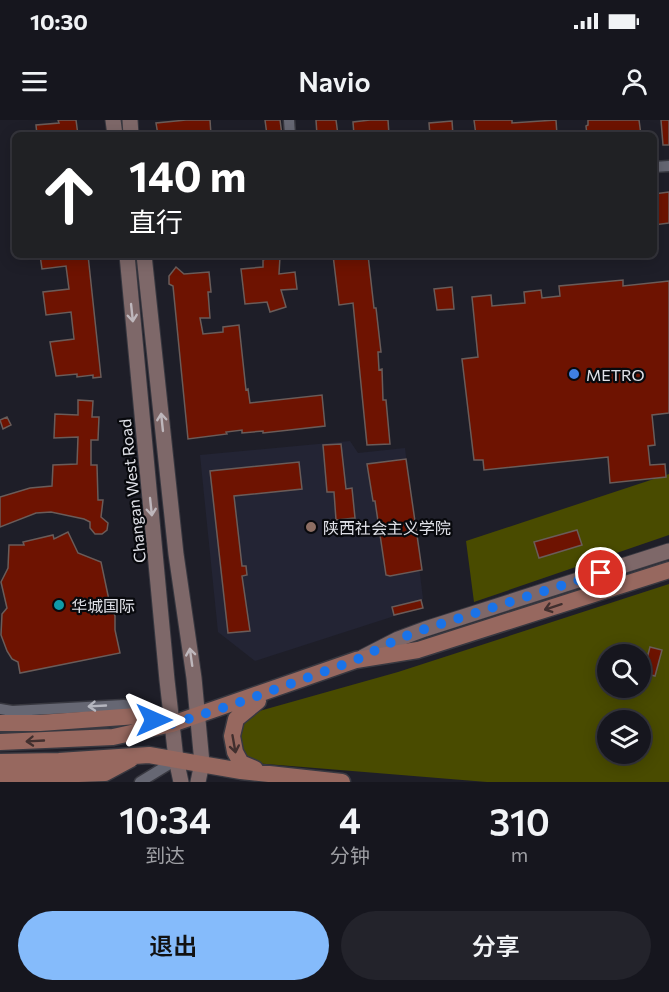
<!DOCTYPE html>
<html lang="zh">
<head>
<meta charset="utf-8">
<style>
	:root { --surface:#16161e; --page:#23232b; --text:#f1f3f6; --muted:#9e9fa4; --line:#35353c; --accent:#85bbfb }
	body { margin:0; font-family:Commissioner,"Noto Sans SC",sans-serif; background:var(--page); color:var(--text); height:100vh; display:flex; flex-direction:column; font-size:22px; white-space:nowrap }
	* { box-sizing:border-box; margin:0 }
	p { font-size:20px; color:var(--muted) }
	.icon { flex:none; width:33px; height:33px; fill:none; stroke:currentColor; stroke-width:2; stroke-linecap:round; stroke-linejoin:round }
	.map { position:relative; height:662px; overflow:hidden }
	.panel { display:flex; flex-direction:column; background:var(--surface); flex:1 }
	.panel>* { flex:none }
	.top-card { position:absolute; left:12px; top:12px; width:645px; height:126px; border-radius:9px; box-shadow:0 3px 15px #0003,0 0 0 2px var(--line); background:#202124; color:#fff; overflow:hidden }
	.tools { position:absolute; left:597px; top:524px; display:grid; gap:12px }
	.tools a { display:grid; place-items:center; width:54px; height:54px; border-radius:50%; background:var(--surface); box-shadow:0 3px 15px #0003,0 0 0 2px var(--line); font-size:30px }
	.pin { position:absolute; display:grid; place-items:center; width:51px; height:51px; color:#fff; margin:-26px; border:3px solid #fff; border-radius:50%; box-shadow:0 2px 6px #0007 }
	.me { position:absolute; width:66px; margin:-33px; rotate:90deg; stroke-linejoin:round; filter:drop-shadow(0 0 4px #0008) }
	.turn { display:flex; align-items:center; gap:21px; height:126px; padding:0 18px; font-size:27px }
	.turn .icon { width:78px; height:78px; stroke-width:2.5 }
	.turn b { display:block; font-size:42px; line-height:51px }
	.eta { display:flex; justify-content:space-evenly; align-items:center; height:102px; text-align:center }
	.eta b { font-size:36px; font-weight:600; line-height:42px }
	.button { display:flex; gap:12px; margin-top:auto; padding:12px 18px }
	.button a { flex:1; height:69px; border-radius:36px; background:var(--accent); color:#111; font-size:24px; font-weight:600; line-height:69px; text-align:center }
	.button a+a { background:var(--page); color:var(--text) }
	.status { display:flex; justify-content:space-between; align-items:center; height:42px; padding:0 30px; background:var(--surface); direction:ltr }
	.status svg { height:16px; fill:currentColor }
	header { display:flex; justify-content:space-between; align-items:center; height:78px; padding:0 18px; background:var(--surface); font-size:27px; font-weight:600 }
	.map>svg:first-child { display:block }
	.built { fill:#232434 }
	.green { fill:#494b00; fill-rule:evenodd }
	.building { fill:#6e1301; stroke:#6a5c59; stroke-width:1.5 }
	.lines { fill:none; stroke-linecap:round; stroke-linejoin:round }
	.street-casing { stroke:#383840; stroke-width:13 }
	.secondary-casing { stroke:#383840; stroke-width:17 }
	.primary-casing { stroke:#383840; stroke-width:19 }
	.street { stroke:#666773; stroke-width:10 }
	.secondary { stroke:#7e6869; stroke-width:15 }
	.primary { stroke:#97685f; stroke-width:16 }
	.oneway { stroke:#beb7bc }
	.oneway2 { stroke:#412f2e }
	.oneway3 { stroke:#b5b6bf }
	.route { stroke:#1a73e8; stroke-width:10; stroke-dasharray:0 18 }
	.shop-dot { fill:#3f7fe0; stroke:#08090d; stroke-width:2 }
	.education-dot { fill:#8d6e63; stroke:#08090d; stroke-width:2 }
	.culture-dot { fill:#0f9aa8; stroke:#08090d; stroke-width:2 }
	.labels { text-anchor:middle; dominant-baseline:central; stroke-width:4.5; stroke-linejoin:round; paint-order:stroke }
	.poi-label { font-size:16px; fill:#e0e1e8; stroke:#08090d; text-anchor:start }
	.street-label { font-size:16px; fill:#e0e1e8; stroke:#08090d }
</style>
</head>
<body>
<div class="status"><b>10:30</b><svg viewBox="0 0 49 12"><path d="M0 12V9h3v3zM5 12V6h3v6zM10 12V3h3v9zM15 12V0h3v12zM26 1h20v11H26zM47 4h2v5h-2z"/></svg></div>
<header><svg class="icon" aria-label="menu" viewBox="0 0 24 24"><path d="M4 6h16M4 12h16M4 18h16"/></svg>Navio<svg class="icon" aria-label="person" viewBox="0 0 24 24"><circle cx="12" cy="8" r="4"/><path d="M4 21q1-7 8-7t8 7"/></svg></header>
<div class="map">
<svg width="669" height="662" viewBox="0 0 669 662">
	<rect width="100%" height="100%" fill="#1e1e28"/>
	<!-- built -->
	<path class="built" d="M350,321L358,333L405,328L423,479L410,491L255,541L218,512L200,335Z"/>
	<!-- green -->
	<path class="green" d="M669,354V415L474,482L466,421Z
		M669,464V662H487L253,643L237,629L242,599L249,594L398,552ZM608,534H640V567H608ZM608,600H640V633H608Z"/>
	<!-- building -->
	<path class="building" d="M58,0H76L78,15H37L36,5L59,3Z
		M186,0H210L211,15H158L156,3Z
		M265,0H280L282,15H267Z
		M316,0H336L338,15H317Z
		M370,0H388L389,15H354L353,2Z
		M474,0H512V3L556,0L557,15H476Z
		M588,0H639L641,15H587L586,6L588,5Z
		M661,0H669V25H663Z
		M452,1L453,15H430L429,3Z
		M669,72V103L654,105V74Z
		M40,135H88L101,257L93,258V255L77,257V254L56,256L50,222L74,219L71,192L46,195L43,172L69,169L66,146L42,149Z
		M333,135H368L374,188H376L381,232H378L379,250L382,249L383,280H386L390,324L367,325L353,183L339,185Z
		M273,136L280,137L279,154L295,152L297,169L281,170L286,187L270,192L267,182L245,184L241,149L263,147V140Z
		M176,147L184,154L209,152L211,172H208L210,198H200L203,214L223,212V207L239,205L246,270L248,269L250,283L322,275L325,306L263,313V311L242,313V310L226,312L227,314L188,319L173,166L169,164V156Z
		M623,160V166L669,161V293L652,295L655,325L648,326L650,345L665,344L666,357L610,363L608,337L484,350L483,340H474L462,239L478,237L472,177L491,175L492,186L525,183L524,172L541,170L542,178L560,176L559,166Z
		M452,167L454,189L437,190L434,169Z
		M78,280L93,281L92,297H99L98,320H91V345H97L98,380H103L101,397L108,403L107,410L102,414H95L90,408V402L84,399L51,392L36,393L0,407V377L30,368L52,366L53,345L77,344L78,317L54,318L55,294L78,295Z
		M7,297L11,305L3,309L0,300Z
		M341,324L346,369L352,368L355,398L336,400L334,372H327L323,325Z
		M406,339L422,450L390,456L386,455L375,381H373L367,344Z
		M299,342L302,369L234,376L242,446H246L247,455L242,456L250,511L228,513L210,351Z
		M577,410L582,425L539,438L534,422Z
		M68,412L78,433L101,442L109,480L115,496V510L120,533L20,553L18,542L12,539L7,531L1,515L2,494L7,488L1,462L8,448L9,425H24L23,422L53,415L54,419Z
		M421,480L423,488L394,495L392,487Z
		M650,527L662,530L655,556L643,553Z"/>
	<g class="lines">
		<defs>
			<path id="street" d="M289,0L290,15
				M654,47L669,46
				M0,589L12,591L124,585L144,593
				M140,662L176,640"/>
			<path id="secondary" d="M113,0L115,15
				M130,0L131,15
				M127,135L167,560L176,639L181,662
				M144,135L176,434L194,558L202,643L198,662
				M363,537L398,519L425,509L669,431"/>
			<path id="primary" d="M0,603H40L137,596L165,603
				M0,622L113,617L172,604L356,540L418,530L669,450
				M0,642L59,641L149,635L241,651L342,662
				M255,649L241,643L235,632L232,616L236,599L258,581
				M0,657L105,653L131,639"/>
		</defs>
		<!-- street casing -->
		<use href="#street" class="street-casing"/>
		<!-- secondary casing -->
		<use href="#secondary" class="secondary-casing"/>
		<!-- primary casing -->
		<use href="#primary" class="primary-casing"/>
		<!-- street -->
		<use href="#street" class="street"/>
		<!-- secondary -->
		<use href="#secondary" class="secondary"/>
		<!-- primary -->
		<use href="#primary" class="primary"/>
	</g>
	<!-- one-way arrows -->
	<defs><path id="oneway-shaft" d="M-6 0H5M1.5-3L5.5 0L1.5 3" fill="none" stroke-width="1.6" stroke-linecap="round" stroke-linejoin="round" transform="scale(1.5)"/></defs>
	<g class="oneway">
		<use href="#oneway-shaft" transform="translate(132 193) rotate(84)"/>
		<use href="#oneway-shaft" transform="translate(162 302) rotate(-96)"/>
		<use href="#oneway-shaft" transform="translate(151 387) rotate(84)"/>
		<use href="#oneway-shaft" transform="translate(191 537) rotate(-98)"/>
	</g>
	<g class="oneway2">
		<use href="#oneway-shaft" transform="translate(553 487) rotate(162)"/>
		<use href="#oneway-shaft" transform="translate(35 621) rotate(177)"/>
		<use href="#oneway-shaft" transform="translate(234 624) rotate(80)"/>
	</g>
	<use class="oneway3" href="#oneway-shaft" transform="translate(97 586) rotate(177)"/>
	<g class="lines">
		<!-- route -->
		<path class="route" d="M154,600L172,604L232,585L356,540L398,519L425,509L601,453"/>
	</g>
	<!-- markers -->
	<circle class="shop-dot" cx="574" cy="254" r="6"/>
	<circle class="education-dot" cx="311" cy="407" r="6"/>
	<circle class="culture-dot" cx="59" cy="485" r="6"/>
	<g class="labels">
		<!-- poi labels -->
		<g class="poi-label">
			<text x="586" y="254">METRO</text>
			<text x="323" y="407">陕西社会主义学院</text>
			<text x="71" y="485">华城国际</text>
		</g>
		<!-- street labels -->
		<g class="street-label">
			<text transform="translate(132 371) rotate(-96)">Changan West Road</text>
		</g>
	</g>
</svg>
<div class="tools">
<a><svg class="icon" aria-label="search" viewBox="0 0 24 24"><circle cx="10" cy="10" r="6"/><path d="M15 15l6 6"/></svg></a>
<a><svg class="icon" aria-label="layers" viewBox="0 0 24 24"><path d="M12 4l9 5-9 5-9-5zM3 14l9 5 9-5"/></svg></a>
</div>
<div class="pin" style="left:601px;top:453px;background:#d93025"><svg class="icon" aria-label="arrive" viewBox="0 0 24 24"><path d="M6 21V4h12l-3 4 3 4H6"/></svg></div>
<svg class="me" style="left:154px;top:600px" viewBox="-20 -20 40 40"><path d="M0-17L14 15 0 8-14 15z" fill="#1a73e8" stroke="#fff" stroke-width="4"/></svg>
<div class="top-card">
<div class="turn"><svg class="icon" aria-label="ahead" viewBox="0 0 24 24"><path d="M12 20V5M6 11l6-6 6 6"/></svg><div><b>140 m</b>直行</div></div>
</div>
</div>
<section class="panel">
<div class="eta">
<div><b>10:34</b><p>到达</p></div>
<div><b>4</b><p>分钟</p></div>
<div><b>310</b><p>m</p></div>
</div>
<div class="button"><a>退出</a><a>分享</a></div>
</section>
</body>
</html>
